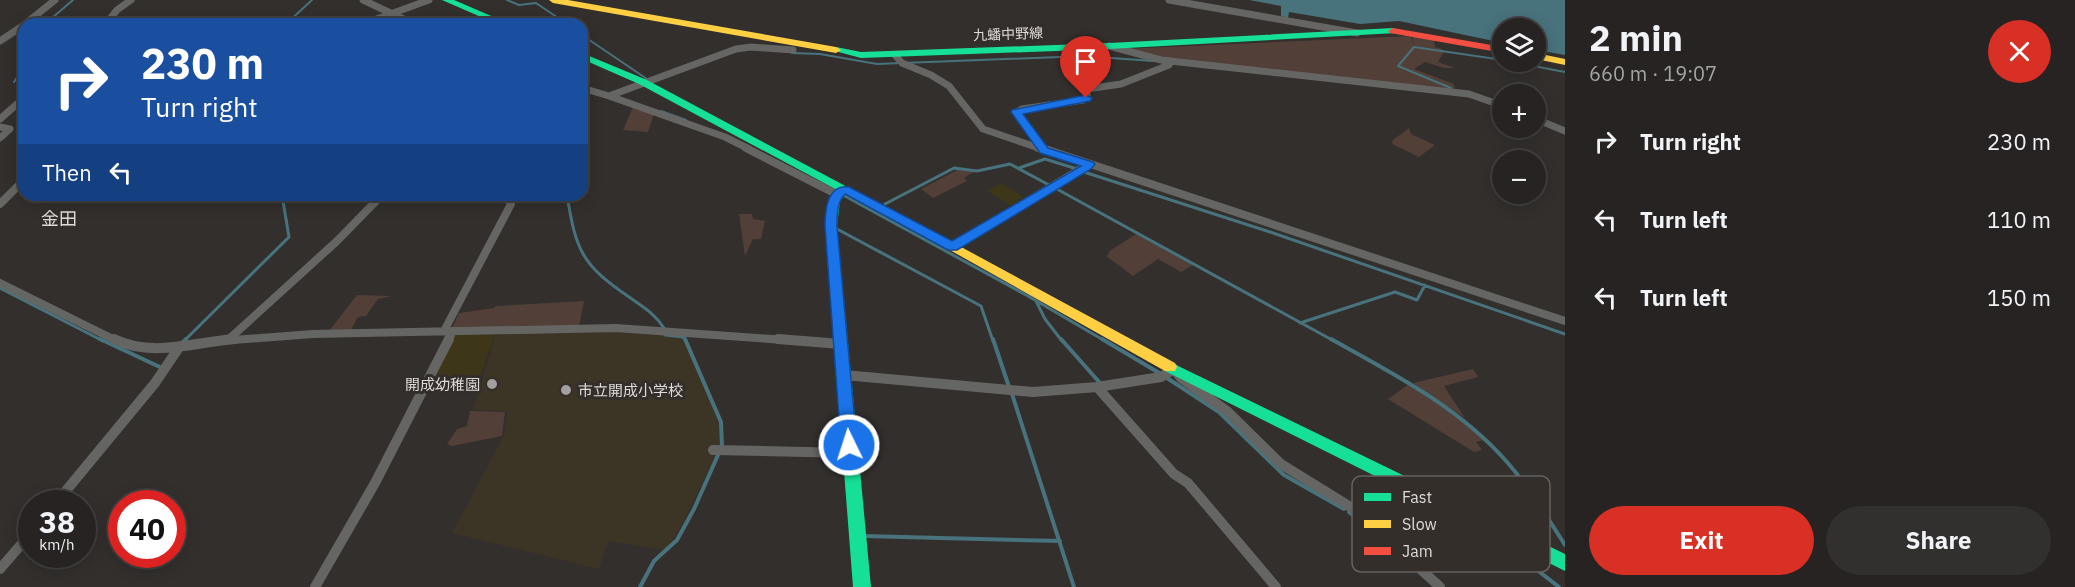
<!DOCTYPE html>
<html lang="en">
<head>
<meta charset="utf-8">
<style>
	:root { --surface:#262322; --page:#322f2f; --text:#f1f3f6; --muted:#a4a4a5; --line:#424040; --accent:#d93025 }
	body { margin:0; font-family:"IBM Plex Sans","Noto Sans JP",sans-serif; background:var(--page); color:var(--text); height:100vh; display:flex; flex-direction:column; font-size:22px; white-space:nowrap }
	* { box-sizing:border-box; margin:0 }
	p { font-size:20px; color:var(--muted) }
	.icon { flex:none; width:33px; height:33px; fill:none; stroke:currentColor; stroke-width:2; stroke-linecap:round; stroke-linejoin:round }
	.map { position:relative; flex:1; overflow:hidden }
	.panel { display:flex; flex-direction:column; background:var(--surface); width:510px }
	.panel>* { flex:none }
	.top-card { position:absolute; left:18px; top:18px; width:570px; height:183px; border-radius:18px; box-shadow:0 3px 15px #0003,0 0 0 2px var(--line); background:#1a4fa0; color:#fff; overflow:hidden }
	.fabs { position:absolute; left:1492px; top:18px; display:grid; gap:12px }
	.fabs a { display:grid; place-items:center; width:54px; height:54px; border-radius:50%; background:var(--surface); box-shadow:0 3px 15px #0003,0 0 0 2px var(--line); font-size:30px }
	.speed { position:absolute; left:18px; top:490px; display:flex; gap:12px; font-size:30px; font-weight:700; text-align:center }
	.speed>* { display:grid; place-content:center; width:78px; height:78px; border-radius:50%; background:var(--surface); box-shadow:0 3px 15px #0003,0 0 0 2px var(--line); line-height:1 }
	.speed small { font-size:15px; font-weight:400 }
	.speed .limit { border:9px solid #d22; background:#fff; color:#111 }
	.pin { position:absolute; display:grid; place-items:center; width:51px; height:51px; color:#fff; margin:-62px -26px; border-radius:50% 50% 50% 0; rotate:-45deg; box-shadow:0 0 6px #0007 }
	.pin .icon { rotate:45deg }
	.me { position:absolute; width:66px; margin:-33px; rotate:356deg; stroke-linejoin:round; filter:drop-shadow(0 0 4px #0008) }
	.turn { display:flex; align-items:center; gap:21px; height:126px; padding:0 24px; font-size:27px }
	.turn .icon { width:78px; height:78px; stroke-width:2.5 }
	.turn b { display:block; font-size:42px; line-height:51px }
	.then { display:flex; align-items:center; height:57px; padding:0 24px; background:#0003; gap:12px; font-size:22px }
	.round { display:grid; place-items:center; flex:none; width:63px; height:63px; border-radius:32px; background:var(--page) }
	.summary { display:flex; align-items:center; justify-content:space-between; height:102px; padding:0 24px }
	h1 { font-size:36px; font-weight:800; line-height:45px }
	.button { display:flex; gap:12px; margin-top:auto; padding:12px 24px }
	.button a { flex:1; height:69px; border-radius:36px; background:var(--accent); color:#fff; font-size:24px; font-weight:800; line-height:69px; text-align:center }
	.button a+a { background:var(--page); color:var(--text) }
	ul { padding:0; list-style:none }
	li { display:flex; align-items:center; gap:18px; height:78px; padding:0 24px }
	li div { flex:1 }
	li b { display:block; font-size:22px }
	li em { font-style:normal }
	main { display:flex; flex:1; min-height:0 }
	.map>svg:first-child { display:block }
	.education { fill:#3c3526 }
	.green { fill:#523f37 }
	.sand { fill:#3d3619 }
	.water { fill:#48727c }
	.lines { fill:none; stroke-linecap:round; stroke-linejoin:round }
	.stream-far2 { stroke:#48727c; stroke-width:2 }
	.stream-far1 { stroke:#48727c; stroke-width:3 }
	.stream { stroke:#48727c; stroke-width:4 }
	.street-far2 { stroke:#656663; stroke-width:7 }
	.street-far1 { stroke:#656663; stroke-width:8 }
	.street { stroke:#656663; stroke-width:10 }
	.fast { fill:#16e098; fill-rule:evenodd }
	.slow { fill:#ffcf43; fill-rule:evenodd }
	.jam { fill:#f24e42; fill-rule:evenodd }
	.route { fill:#1a73e8; stroke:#114b97; stroke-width:1.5 }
	.poi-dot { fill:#a29f9d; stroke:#342e2b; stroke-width:2 }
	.labels { text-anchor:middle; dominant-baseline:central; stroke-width:6; stroke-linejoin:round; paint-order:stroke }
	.far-street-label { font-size:14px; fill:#dfdbd9; stroke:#342e2b }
	.poi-label { font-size:15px; fill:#dfdbd9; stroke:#342e2b; text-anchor:end }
	.quarter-label { font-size:18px; fill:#dfdbd9; stroke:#342e2b }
	.key { fill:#342e2b; stroke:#67625f; stroke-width:1.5 }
	.key-label { font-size:16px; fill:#dfdbd9 }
</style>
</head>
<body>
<main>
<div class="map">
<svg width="1565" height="587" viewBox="0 0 1565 587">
	<rect width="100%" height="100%" fill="#322f2d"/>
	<!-- education -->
	<path class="education" d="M592,331L663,333L664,337L681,338L689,350L709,396L721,429V444L684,521L672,541L664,549H659L608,541L599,569L452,533L504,435L507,411L473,410L496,334L560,333L536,376L561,332Z"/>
	<!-- green -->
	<path class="green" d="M1411,36L1414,45L1412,36L1434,40L1435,47L1442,49L1444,52L1438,62L1455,68H1444L1425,62L1414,69L1454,84L1455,91L1168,59L1121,49Z
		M633,107L654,114L648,132L623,130Z
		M1409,128L1411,134L1435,145L1419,157L1392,144L1393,140Z
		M959,169L974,172L964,178L967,181L933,198L921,189Z
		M739,214H752L753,219L765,221L761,239H753L745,256Z
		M1136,234L1193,265L1181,272L1158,259L1133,276L1106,256L1110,253L1108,252Z
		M357,295L392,296L378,299L366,316L358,317L351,330L329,331Z
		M584,301L579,327L452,328L459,313L494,308L496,306Z
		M1473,369L1478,377L1444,386L1465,418L1413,383Z
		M1409,384L1452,412L1484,440L1476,442L1482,450L1474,452L1388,399Z
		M470,411L505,412L502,436L452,446L447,444L457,429L467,426Z"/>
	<!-- sand -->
	<path class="sand" d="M1001,183L1024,197L1017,200L1020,202L1012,206L987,191Z
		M460,333L495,334L480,378L435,376L454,336Z"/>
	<!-- water -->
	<path class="water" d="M1249,0H1565V55L1536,50V28H1503V43L1399,21L1360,24L1289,12L1288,18L1281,16V6Z"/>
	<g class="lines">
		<!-- stream-far2 -->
		<path class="stream-far2" d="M507,0L519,5L536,3L567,24
			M45,24L73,0
			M286,24L312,0
			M582,35L647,79
			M792,53L820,54L877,64L1084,56L1153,61
			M1512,62L1565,72
			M14,82L24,67
			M1451,88L1398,66L1414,47L1503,60
			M661,111L686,120"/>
		<!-- stream-far1 -->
		<path class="stream-far1" d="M1019,168L1045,159L1077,169
			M1084,172L1273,233L1565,334
			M1055,188L1334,341
			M567,195C576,251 582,265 629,297C643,307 655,314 664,328
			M843,195L1028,296L1105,341
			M885,204L954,168L977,171L1010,164L1051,186
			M837,229L981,306L993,341
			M0,288L103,341
			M1036,301L1045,319L1062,341
			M1300,323L1395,292L1417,300L1425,285
			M665,335L683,337L686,341
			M184,341L289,237L282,195"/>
		<!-- stream -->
		<path class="stream" d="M100,339L162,368
			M993,339L1009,387
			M1061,339L1100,383
			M1102,339L1161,374
			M1331,339C1394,374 1459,407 1507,462C1529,487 1547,517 1565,545
			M183,342L186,339
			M1167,378L1219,412L1284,475L1344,509
			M1012,394L1074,587
			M1349,512L1360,521
			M1491,534L1559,587
			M864,536L1060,541
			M640,587L654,561L677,540L694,509L722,446L721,422L685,339"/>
		<!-- street-far2 -->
		<path class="street-far2" d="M363,0L414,24
			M1169,0L1357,33
			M25,24L55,0
			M106,24L117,10L131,0
			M363,24L429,0
			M0,41L24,25
			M1109,46L1161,60L1469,94L1503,106
			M895,55L902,63L931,75L949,86L983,129L1042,149
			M582,88L609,96L736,49L751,47L793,50
			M609,96L725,137L749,149
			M0,119L24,98
			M1536,119L1565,131
			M0,127L10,129L0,138
			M1044,149L1016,113L1022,109L1083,100L1087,96V89L1121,84L1169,65L1171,61"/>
		<!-- street-far1 -->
		<path class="street-far1" d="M746,148L834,193
			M1038,148L1044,150
			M1042,148L1565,321
			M0,204L24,180
			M952,247L1089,164
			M0,283L117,341
			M444,331L511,204L509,200L493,195
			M228,340L337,241L382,195
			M220,341L313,334L616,328L799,341
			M448,341L453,331"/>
		<!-- street -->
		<path class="street" d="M114,339C152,358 195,342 235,339
			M778,339L841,344
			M844,375L1033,392L1097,387L1161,377L1174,369L1181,378L1227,411L1281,464L1357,511L1440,587
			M1097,387L1174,474L1188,483L1276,587
			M713,450L850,453
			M55,504L155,383L180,346
			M0,569L32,532
			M315,587L375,483L449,339"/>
		<!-- fast -->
		<path class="fast" d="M442,0H454L510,24H497Z
			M1393,28L1398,31L1396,33L1109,49L861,58L831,50L836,47L861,52L1109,43Z
			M582,53L647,80L958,246L952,250L948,249L846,194L840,201L837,226L871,587H853L825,226L828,201L837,190L639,84L582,59Z
			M1170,362L1565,554V571L1165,371L1163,367L1165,363Z"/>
		<!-- slow -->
		<path class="slow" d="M549,0H568L836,47L841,50L836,53L553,3Z
			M1536,53L1565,59V65L1536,59Z
			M952,242L1175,363L1177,367L1175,371H1165L948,249L946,246Z"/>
		<!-- jam -->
		<path class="jam" d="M1393,28L1503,47V53L1390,33L1388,31Z"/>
	</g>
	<!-- route -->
	<path class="route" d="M1086,95L1092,98L1090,101L1023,114L1048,148L1093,162L1095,164L1091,169L957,250H948L845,194C837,202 837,215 837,226L857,445L855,450L849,452L843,450L841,445L825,226C825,211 827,184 849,187L952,241L1081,166L1040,153L1011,112L1012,110Z"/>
	<!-- markers -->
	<g class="poi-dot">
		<circle cx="492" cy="384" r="6"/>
		<circle cx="566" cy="390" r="6"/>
	</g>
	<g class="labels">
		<!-- far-street labels -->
		<g class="far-street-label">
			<text transform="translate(1008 34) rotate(-2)">九蟠中野線</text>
		</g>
		<!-- poi labels -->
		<g class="poi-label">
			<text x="480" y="384">開成幼稚園</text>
			<text x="578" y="390" text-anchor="start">市立開成小学校</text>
		</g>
		<!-- quarter labels -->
		<g class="quarter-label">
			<text x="59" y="218">金田</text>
		</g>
	</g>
	<!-- legend -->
	<rect x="1352" y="476" width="198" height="96" rx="9" class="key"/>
	<rect x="1364" y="493" width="27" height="8" fill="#16e098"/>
	<rect x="1364" y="520" width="27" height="8" fill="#ffcf43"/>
	<rect x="1364" y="547" width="27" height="8" fill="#f24e42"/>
	<g class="key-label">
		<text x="1402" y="503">Fast</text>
		<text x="1402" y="530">Slow</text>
		<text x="1402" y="557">Jam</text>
	</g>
</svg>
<div class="fabs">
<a><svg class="icon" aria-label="layers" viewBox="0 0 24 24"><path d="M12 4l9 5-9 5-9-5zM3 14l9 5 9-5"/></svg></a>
<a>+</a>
<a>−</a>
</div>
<div class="speed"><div>38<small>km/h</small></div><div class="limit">40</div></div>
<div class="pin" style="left:1086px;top:98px;background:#d93025"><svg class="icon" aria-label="arrive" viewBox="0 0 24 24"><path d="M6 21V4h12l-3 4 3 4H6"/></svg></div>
<svg class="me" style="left:849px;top:445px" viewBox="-20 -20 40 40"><circle r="17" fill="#1a73e8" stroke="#fff" stroke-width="3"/><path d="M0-11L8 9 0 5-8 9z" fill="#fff"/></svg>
<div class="top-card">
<div class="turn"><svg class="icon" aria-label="right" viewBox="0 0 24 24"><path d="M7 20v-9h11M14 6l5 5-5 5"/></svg><div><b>230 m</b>Turn right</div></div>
<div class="then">Then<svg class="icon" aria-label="left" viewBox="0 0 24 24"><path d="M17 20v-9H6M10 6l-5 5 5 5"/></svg></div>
</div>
</div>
<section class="panel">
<div class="summary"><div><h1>2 min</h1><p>660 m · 19:07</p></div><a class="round" style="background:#d93025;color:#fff"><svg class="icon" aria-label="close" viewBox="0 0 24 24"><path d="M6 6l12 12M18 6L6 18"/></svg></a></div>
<ul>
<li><svg class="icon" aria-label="right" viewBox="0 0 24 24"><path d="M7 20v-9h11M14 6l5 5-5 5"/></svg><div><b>Turn right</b></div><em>230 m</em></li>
<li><svg class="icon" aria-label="left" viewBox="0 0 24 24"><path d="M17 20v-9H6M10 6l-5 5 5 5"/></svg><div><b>Turn left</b></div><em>110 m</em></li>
<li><svg class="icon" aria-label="left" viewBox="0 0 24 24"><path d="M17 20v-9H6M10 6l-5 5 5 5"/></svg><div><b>Turn left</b></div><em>150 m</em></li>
</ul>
<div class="button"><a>Exit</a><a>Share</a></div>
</section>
</main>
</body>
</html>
